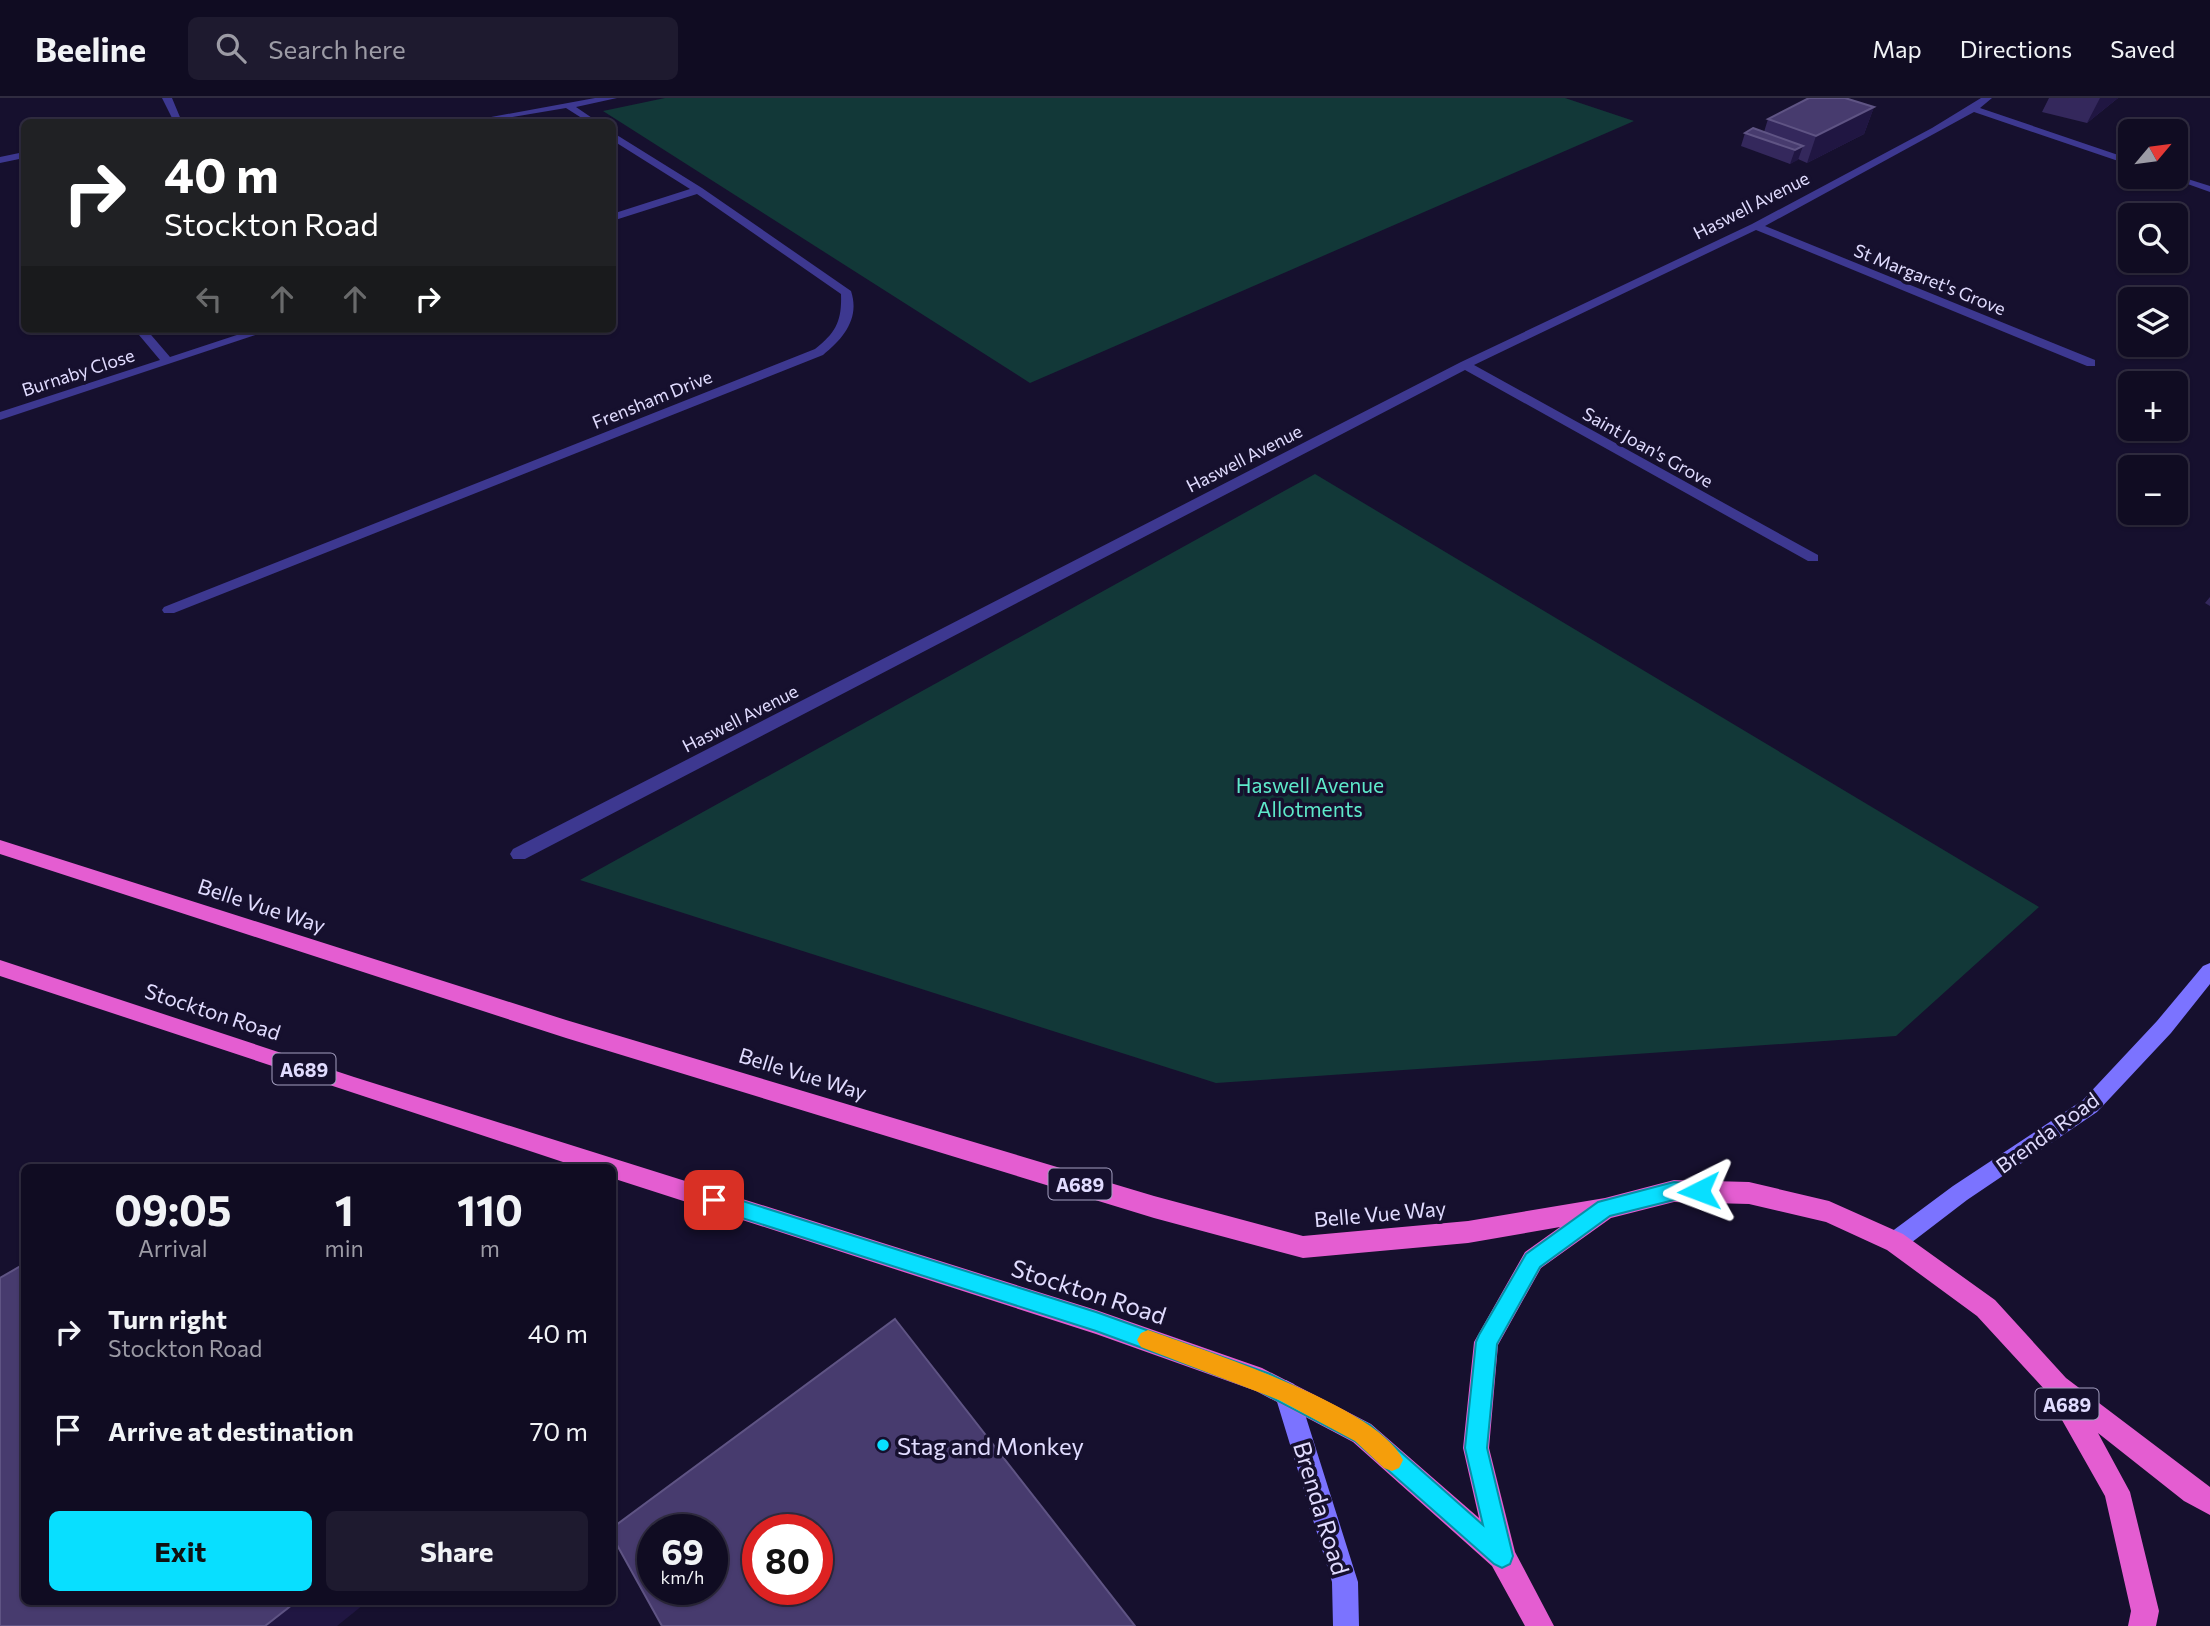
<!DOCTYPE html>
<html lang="en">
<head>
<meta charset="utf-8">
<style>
	:root { --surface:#100c22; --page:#1e1a2f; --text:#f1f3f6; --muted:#9c9ba5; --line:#302c40; --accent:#08dfff }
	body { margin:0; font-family:Commissioner,sans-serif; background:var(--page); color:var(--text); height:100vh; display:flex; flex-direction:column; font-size:26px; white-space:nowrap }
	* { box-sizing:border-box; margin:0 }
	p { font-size:23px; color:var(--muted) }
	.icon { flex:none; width:38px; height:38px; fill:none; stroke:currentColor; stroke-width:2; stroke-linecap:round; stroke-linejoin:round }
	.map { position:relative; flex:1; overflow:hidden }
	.details { position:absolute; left:21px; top:1066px; width:595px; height:441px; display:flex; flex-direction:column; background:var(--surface); border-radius:10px; box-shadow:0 2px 5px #0004,0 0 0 2px var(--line) }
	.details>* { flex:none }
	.guide { position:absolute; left:21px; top:21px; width:595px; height:214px; border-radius:10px; box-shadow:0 2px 5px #0004,0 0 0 2px var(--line); background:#202124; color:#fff; overflow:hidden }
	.needle { width:46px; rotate:61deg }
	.fabs { position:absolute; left:2118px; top:21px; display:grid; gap:14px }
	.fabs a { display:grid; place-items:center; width:70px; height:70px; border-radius:10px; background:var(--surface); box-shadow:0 2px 5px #0004,0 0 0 2px var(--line); font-size:35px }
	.speed { position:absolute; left:637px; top:1416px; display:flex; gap:14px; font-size:35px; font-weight:700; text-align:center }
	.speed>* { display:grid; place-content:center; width:91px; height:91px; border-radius:50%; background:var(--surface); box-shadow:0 2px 5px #0004,0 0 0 2px var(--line); line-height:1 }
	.speed small { font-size:18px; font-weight:400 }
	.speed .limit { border:10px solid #d22; background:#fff; color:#111 }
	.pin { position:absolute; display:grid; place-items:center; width:60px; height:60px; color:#fff; margin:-30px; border-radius:14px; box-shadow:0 4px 10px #0006 }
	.me { position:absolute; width:77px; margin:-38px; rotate:267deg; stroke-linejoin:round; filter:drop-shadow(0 0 5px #0008) }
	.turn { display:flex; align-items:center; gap:24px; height:147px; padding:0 28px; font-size:32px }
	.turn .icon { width:91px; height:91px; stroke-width:2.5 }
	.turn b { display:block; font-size:49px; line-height:60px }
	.lanes { display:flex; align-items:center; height:66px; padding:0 28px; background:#0003; justify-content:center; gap:35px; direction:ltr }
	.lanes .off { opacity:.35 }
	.eta { display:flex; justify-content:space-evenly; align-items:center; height:119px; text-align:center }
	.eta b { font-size:42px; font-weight:700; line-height:49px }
	.button { display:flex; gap:14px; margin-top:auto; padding:14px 28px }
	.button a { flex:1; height:80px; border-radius:10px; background:var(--accent); color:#111; font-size:28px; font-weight:700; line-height:80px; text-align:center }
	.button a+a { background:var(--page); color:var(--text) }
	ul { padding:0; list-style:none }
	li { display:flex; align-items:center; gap:21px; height:98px; padding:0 28px }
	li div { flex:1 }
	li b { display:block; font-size:26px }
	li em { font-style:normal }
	header { display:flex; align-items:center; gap:42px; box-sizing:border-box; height:98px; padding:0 35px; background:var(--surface); border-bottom:2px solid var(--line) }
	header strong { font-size:33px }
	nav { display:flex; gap:38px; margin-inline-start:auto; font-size:24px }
	.search { width:490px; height:63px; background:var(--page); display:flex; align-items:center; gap:18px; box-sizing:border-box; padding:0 24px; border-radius:10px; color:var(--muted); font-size:26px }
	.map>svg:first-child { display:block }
	.green { fill:#123838 }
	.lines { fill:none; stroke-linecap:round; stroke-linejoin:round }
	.minor { fill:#3d3890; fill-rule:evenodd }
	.secondary { fill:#7b73ff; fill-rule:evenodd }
	.trunk { fill:#e45dd1; fill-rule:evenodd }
	.wall { fill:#34285c }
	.shaded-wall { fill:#201642 }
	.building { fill:#473b6e; stroke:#5f5484; stroke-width:2; fill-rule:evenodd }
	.route { fill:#08dfff; stroke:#0591a6; stroke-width:2 }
	.slow { fill:#f59e0b }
	.poi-dot { fill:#08dfff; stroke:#16102e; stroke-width:2.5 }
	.labels { text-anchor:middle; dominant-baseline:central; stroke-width:7; stroke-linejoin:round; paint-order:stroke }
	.far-street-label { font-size:18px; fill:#e1dcff; stroke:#16102e }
	.shield { fill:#16102e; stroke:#a49fc0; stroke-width:2 }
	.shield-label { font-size:19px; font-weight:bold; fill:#e1dcff }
	.park-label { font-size:21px; fill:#5ee9ca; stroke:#16102e }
	.street-label { font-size:21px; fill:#e1dcff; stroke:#16102e }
	.near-street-label { font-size:24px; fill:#e1dcff; stroke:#16102e }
	.near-poi-label { font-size:24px; fill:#e1dcff; stroke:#16102e; text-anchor:start }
</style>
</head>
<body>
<header>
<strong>Beeline</strong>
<div class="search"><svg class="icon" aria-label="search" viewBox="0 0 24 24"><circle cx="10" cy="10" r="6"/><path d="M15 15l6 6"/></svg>Search here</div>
<nav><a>Map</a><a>Directions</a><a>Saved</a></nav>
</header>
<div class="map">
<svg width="2210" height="1528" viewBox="0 0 2210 1528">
	<rect width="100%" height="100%" fill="#16102e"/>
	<!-- green -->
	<path class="green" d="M665,0H1565L1634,23L1030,285L603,13Z
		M1315,376L2039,809L1896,938L1216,985L580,782Z"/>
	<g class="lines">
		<!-- minor -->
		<path class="minor" d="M162,0H172L182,24H174Z
			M595,0H617L576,9L598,24H588L566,10L483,24H464Z
			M1981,0H1992L1980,10L2130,61V67L1974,14L1765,128L2095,262V268H2087L1756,132L1474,267L1818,457V463H1808L1465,272L525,761H513L510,756L513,751L1461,264L1752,126L1932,30Z
			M612,34L702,90L851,193C860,220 844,240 823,257L174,515H164L162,512L164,509L815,251C836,235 842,223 841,196L697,96L612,123V116L690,91L612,42Z
			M24,54V60L0,65V59Z
			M2175,77L2210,88V94L2168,79H2175Z
			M134,231H146L170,259L255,231H273L0,322V314L160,262Z"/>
		<!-- secondary -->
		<path class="secondary" d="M2210,865V886L2171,935L2097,1014L1967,1102L1903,1151L1895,1154L1887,1151L1884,1144L1887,1137L1953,1088L2083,1002L2157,923L2203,868Z
			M1286,1282L1294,1286L1298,1294L1358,1484L1359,1528H1333L1332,1484L1274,1294L1278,1286Z"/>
		<!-- trunk -->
		<path class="trunk" d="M0,742L566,922L1154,1098L1303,1138L1468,1123L1605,1100L1674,1082L1749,1084L1829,1103L1903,1136L1995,1202L2066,1280L2210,1389V1417L2184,1403L2098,1335L2130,1394L2159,1513L2156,1528H2128L2131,1513L2105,1398L2045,1292L1977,1218L1887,1152L1826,1124L1749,1106L1674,1104L1611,1120L1541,1170L1498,1247L1489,1350L1515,1454L1554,1528H1525L1492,1468L1353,1344L1256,1293L1096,1236L612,1080V1069H578L0,878V862L354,979L1096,1212L1262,1270L1371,1326L1479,1420L1463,1350L1474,1244L1525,1154L1560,1129L1468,1145L1303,1160L1154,1120L566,940L0,756Z"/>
	</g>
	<!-- wall -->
	<path class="wall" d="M2049,0H2118L2087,25L2042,14Z
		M1874,9L1864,36L1807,65L1798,61L1790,66L1741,48L1745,35L1764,34L1768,21Z
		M2210,499V508L2205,505Z"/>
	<!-- shaded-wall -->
	<path class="shaded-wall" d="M2100,0H2118L2087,25Z
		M1874,9L1864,36L1807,65L1816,38Z
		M1803,48L1798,62L1790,66L1795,52Z
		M297,1503H368L337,1528H265Z"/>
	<!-- building -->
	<path class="building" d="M1809,0H1845L1874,9L1816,38L1768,21Z
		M1753,30L1803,48L1795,52L1745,35Z
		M24,1166V1503H297L265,1528H0V1180Z
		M895,1221L1135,1528H662L612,1438V1430ZM653,1432H712V1491H653ZM758,1432H817V1491H758Z"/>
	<!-- route -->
	<path class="route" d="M1674,1084L1706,1087L1709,1093L1706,1100L1699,1102H1674L1610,1118L1540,1169L1497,1246L1487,1350L1513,1458L1510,1466L1502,1470L1494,1466L1355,1343L1257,1292L1096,1233L714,1111L708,1109L705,1102L708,1096L714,1094L1096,1214L1270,1276L1370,1327L1483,1427L1465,1350L1476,1244L1479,1237L1526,1156L1598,1104Z"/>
	<!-- slow -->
	<path class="slow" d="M1148,1232C1203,1252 1380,1309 1403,1362L1399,1370L1392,1373L1384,1370L1355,1343L1279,1302L1141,1249L1137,1242L1141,1235Z"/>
	<!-- markers -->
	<circle class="poi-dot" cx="883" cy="1347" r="7"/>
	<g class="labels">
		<!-- far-street labels -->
		<g class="far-street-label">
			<text transform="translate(1751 107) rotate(-27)">Haswell Avenue</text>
			<text transform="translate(1930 181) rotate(22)">St Margaret's Grove</text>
			<text transform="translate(78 274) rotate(-18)">Burnaby Close</text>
			<text transform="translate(652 301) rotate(-22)">Frensham Drive</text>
			<text transform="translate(1648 349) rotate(29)">Saint Joan's Grove</text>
			<text transform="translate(1244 360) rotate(-27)">Haswell Avenue</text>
			<text transform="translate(740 620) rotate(-27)">Haswell Avenue</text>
		</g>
		<!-- shield labels -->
		<g class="shield">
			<rect x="272.5" y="955.5" width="63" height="31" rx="5"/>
			<rect x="1048.5" y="1070.5" width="63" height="31" rx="5"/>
			<rect x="2035.5" y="1290.5" width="63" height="31" rx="5"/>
		</g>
		<g class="shield-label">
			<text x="304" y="971">A689</text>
			<text x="1080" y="1086">A689</text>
			<text x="2067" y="1306">A689</text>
		</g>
		<!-- park labels -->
		<g class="park-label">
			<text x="1310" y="686">Haswell Avenue<tspan x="1310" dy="24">Allotments</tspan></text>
		</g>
		<!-- street labels -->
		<g class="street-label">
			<text transform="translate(262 807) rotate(18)">Belle Vue Way</text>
			<text transform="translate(213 913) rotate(18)">Stockton Road</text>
			<text transform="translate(803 975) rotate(17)">Belle Vue Way</text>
			<text transform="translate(2047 1034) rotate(-36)">Brenda Road</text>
			<text transform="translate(1380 1115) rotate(-5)">Belle Vue Way</text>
		</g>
		<!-- near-street labels -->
		<g class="near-street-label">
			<text transform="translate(1089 1193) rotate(18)">Stockton Road</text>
			<text transform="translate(1322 1410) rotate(73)">Brenda Road</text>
		</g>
		<!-- near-poi labels -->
		<g class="near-poi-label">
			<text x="897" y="1347">Stag and Monkey</text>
		</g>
	</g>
</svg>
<div class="fabs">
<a><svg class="needle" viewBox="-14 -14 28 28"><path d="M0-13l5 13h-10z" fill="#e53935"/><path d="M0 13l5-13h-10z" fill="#9c9ba5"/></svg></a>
<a><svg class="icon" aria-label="search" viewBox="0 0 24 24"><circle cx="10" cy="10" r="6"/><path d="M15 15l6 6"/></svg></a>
<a><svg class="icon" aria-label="layers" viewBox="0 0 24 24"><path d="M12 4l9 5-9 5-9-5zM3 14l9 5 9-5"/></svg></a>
<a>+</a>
<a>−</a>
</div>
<div class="speed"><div>69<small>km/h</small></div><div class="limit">80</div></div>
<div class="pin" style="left:714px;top:1102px;background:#d93025"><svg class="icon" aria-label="arrive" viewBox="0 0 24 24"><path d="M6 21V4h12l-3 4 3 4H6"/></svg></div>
<svg class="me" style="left:1699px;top:1093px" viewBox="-20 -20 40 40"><path d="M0-17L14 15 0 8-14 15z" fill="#08dfff" stroke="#fff" stroke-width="4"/></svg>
<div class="guide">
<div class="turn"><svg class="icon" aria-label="right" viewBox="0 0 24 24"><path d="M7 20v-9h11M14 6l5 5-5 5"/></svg><div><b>40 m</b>Stockton Road</div></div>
<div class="lanes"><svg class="icon off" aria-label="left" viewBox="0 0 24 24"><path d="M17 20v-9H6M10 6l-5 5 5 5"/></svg><svg class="icon off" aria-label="ahead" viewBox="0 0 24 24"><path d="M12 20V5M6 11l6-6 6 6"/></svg><svg class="icon off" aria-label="ahead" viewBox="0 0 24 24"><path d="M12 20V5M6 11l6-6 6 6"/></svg><svg class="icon" aria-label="right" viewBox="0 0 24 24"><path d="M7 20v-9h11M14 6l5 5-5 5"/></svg></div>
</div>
<section class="details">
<div class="eta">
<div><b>09:05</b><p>Arrival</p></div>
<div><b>1</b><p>min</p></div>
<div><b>110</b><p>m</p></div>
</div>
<ul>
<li><svg class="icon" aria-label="right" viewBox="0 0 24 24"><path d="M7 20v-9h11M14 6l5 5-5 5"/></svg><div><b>Turn right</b><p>Stockton Road</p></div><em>40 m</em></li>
<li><svg class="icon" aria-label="arrive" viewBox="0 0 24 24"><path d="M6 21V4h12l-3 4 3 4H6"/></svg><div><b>Arrive at destination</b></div><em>70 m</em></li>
</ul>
<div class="button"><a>Exit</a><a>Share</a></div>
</section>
</div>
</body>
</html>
